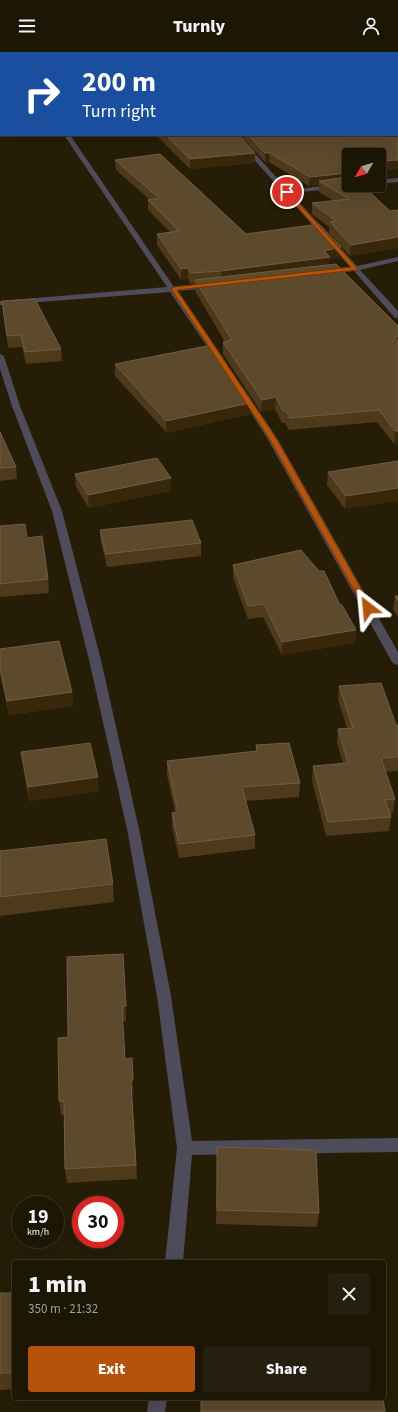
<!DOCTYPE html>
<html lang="en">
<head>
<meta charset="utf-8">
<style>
	:root { --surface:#1c1605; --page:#251f0f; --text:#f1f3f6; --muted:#a09f9a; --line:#3a3527; --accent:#b45309 }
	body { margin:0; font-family:"Source Sans 3",sans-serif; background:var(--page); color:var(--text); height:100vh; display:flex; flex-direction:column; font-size:15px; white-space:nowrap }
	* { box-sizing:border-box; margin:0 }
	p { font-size:13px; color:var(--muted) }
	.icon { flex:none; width:22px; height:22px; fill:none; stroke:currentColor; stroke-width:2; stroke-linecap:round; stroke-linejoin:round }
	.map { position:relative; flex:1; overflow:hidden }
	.panel { position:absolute; left:12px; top:1208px; width:374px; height:140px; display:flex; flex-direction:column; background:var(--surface); border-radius:4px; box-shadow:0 4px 16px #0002,0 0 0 1px var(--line) }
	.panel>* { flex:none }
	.hud { position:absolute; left:0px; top:0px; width:398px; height:84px; box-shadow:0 4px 16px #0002,0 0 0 1px var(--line); background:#1a4fa0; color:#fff; overflow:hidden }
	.needle { width:26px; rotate:232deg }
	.buttons { position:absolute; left:342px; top:96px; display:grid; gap:8px }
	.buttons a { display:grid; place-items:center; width:44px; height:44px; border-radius:4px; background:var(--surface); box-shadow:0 4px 16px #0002,0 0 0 1px var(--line); font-size:20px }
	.speed { position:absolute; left:12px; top:1144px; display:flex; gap:8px; font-size:20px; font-weight:700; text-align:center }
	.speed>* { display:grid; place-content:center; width:52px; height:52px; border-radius:50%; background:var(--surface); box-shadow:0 4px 16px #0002,0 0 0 1px var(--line); line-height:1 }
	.speed small { font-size:10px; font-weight:400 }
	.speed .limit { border:6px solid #d22; background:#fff; color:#111 }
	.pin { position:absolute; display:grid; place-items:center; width:34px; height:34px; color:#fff; margin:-17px; border:2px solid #fff; border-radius:50%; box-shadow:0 1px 4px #0007 }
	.me { position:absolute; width:44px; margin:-22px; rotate:331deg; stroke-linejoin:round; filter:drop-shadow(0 0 3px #0008) }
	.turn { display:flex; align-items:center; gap:14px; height:84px; padding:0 16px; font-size:18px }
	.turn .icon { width:52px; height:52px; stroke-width:2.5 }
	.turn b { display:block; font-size:28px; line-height:34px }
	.round { display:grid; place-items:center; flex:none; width:42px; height:42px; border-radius:4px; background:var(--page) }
	.overview { display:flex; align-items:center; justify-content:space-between; height:68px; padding:0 16px }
	h1 { font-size:24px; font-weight:800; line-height:30px }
	.primary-button { display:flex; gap:8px; margin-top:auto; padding:8px 16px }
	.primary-button a { flex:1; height:46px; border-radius:4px; background:var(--accent); color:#fff; font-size:16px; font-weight:800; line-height:46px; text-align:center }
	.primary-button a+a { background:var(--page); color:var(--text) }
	header { display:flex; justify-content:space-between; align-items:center; height:52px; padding:0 16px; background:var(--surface); font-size:18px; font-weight:800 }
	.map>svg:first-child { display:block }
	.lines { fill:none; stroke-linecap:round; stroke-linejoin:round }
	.street { fill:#4e4b5a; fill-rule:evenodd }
	.wall { fill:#4e391a }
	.shaded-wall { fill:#38270b }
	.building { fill:#5d492c; stroke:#705e44 }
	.route { fill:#b45309; stroke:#753606 }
</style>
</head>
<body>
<header><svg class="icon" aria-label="menu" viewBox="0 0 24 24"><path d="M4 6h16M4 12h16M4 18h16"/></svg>Turnly<svg class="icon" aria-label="person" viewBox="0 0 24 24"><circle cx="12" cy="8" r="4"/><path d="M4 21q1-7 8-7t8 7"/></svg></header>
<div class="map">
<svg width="398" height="1360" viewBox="0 0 398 1360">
	<rect width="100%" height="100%" fill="#261d07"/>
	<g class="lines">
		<!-- street -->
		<path class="street" d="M41,0H47V1H41Z
			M0,58H1V62H0Z
			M64,83H70L174,235L214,232L215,234L211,236L177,239L224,307L223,309H217L170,240L0,253V249L167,235Z
			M232,83H238L288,138L349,131V133H353L350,135L291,141L357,214L398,205V209L360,218L398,259V266H395L354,219L323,222V218H326L350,215Z
			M398,126V130L379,132V128Z
			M0,302L4,304L20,354L62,459L101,608L139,777L171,944L192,1089L398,1086V1100L192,1103L183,1210H165L177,1096L157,944L127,777L89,608L52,459L12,354L0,317Z
			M241,336L244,337L277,386L398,600V613L394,612L392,610L267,386L237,339Z
			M149,1346H167L165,1360H147Z"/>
	</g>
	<!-- wall -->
	<path class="wall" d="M69,0H398V117L348,121V126L390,159L398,158V196L350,204L329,181V175L312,162V151L334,149L319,140V133L309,134L269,110H265L241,84V83H397V1H69Z
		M156,83H239L255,111L190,117Z
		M115,108L246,182L341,195L340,206L329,208V213L398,285V391L394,392L377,370L289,378L285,371H282L275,357L261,360L223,302V290H225L195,239V231L191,232L188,227L181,228L157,193V182L170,180L148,158V148L149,147L116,118Z
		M2,249L61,297L62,309L26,312L22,295L8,296Z
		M115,312L250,362L167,381L115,324Z
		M0,380L16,415L17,427L0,429Z
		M398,409L345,457L327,433L328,420Z
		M75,422L171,439L89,456L76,435Z
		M0,474L27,486L48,527L49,541L0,545Z
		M100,478L201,491V504L107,515L101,491Z
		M233,513L340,553L356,578L355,591L282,603L263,565L248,567L233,526Z
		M395,544H398V565L393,558Z
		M0,597L72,640L73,654L9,663L0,622Z
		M339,634L396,673H398V719L386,720L395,747L393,761L390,762L391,765L389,779L326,784L312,728L313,714L343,712L337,691L338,677L347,676L338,648Z
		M256,693L300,731L299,745L246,749L255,783V797L179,806L172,775V761L175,760L167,723V709L256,699Z
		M21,700L99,739L29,749L23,714Z
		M0,799L113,832L114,850L0,864Z
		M123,902L126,969H122L125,1007L134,1043L132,1044L137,1127L67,1131L65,1117L64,1063H61L59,1049L68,985Z
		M217,1095L319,1161L317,1175L216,1172Z
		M0,1241H14V1337L0,1338Z"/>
	<!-- shaded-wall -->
	<path class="shaded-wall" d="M255,101V111L190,117V107Z
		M265,101H270L269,110H265Z
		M398,108V117L379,118V109Z
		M349,112V121H348L347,130L319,129V133L309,134L310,125L340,113Z
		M398,185V196L350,204L351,193Z
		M341,195L340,206L329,208V216L221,230V219L324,199Z
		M188,216V227L181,228V217Z
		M394,285H398V296Z
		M276,345L275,357L261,360L262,348Z
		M250,351V362L167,381L166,369Z
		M395,379H398V391L394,392Z
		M171,426V439L89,456L88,443Z
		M398,436V449L345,457L346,444Z
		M356,578L355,591L282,603V590Z
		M72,640L73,654L9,663L7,649Z
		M98,725L99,739L29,749L28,735Z
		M132,1006L134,1043L132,1044L131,1030Z"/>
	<!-- building -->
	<path class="building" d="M72,0H103L104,1H72Z
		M145,0H226L224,1H152Z
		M226,0H397V1H227Z
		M397,1L398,4V52H397Z
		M398,57V108L379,109V103H349V112L340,113L348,121L310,125L270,101H265L248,83H397V58Z
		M166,83H239L255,101L190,107Z
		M160,102L246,182L319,172L341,195L324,199L330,205L221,219L191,221L188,216L181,217L157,182L179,179L148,148L159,146L115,108Z
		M349,125V133H362L390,159L398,158V185L351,193L330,170L336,169L312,151L349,147L319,129Z
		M336,212L398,274V285H394L398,289V379H395L379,358L290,366L286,359H283L276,345L262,348L223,290L232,288L195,228Z
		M35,247L61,297L25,300L21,283L7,284L2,249Z
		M212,293L250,351L166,369L115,312Z
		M0,380L16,415L0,416Z
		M157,406L171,426L88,443L75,422Z
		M398,409V436L346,444L328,420Z
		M192,468L201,491L106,502L100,478Z
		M25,472L27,486L42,484L48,527L0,532V474Z
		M301,498L319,519H324L340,553H342L356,578L282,590L264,552L248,554L233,513Z
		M395,544H398V549Z
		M59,589L72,640L7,649L0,616V597Z
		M381,631L396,673H398V705L381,706L395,747L385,748L391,765L328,770L313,714L348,711L338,677L353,676L339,634Z
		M90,691L98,725L28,735L21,700Z
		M289,691L300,731L242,735L255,783L179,792L172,761L178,760L167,709L257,699L256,693Z
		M106,787L113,832L0,845V799Z
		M123,902L126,954L122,955L125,1007L132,1006L133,1028L131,1030L136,1113L65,1117L64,1049H59L58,986L68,985L67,905Z
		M217,1095L316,1098L319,1161L217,1158Z
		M0,1241H14V1321H0Z
		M201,1346H383L385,1360H201Z"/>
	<!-- route -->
	<path class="route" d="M285,139H288L357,216V218L177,238L276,386L372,556L368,559L364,556L269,386L171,237L174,235L351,215L285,141Z"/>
</svg>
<div class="buttons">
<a><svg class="needle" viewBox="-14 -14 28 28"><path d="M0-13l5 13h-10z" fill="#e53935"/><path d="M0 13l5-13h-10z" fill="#a09f9a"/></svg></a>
</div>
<div class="speed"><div>19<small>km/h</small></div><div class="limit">30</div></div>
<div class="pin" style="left:287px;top:140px;background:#d93025"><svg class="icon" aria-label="arrive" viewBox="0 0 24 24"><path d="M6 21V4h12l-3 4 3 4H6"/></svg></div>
<svg class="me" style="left:368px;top:556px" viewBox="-20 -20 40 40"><path d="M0-17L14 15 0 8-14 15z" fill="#b45309" stroke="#fff" stroke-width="4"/></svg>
<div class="hud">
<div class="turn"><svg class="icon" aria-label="right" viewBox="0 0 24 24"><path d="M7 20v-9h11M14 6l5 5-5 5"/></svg><div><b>200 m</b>Turn right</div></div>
</div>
<section class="panel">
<div class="overview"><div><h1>1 min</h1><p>350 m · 21:32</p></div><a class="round"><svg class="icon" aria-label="close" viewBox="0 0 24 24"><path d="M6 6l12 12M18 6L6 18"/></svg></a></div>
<div class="primary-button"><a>Exit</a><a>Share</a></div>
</section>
</div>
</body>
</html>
